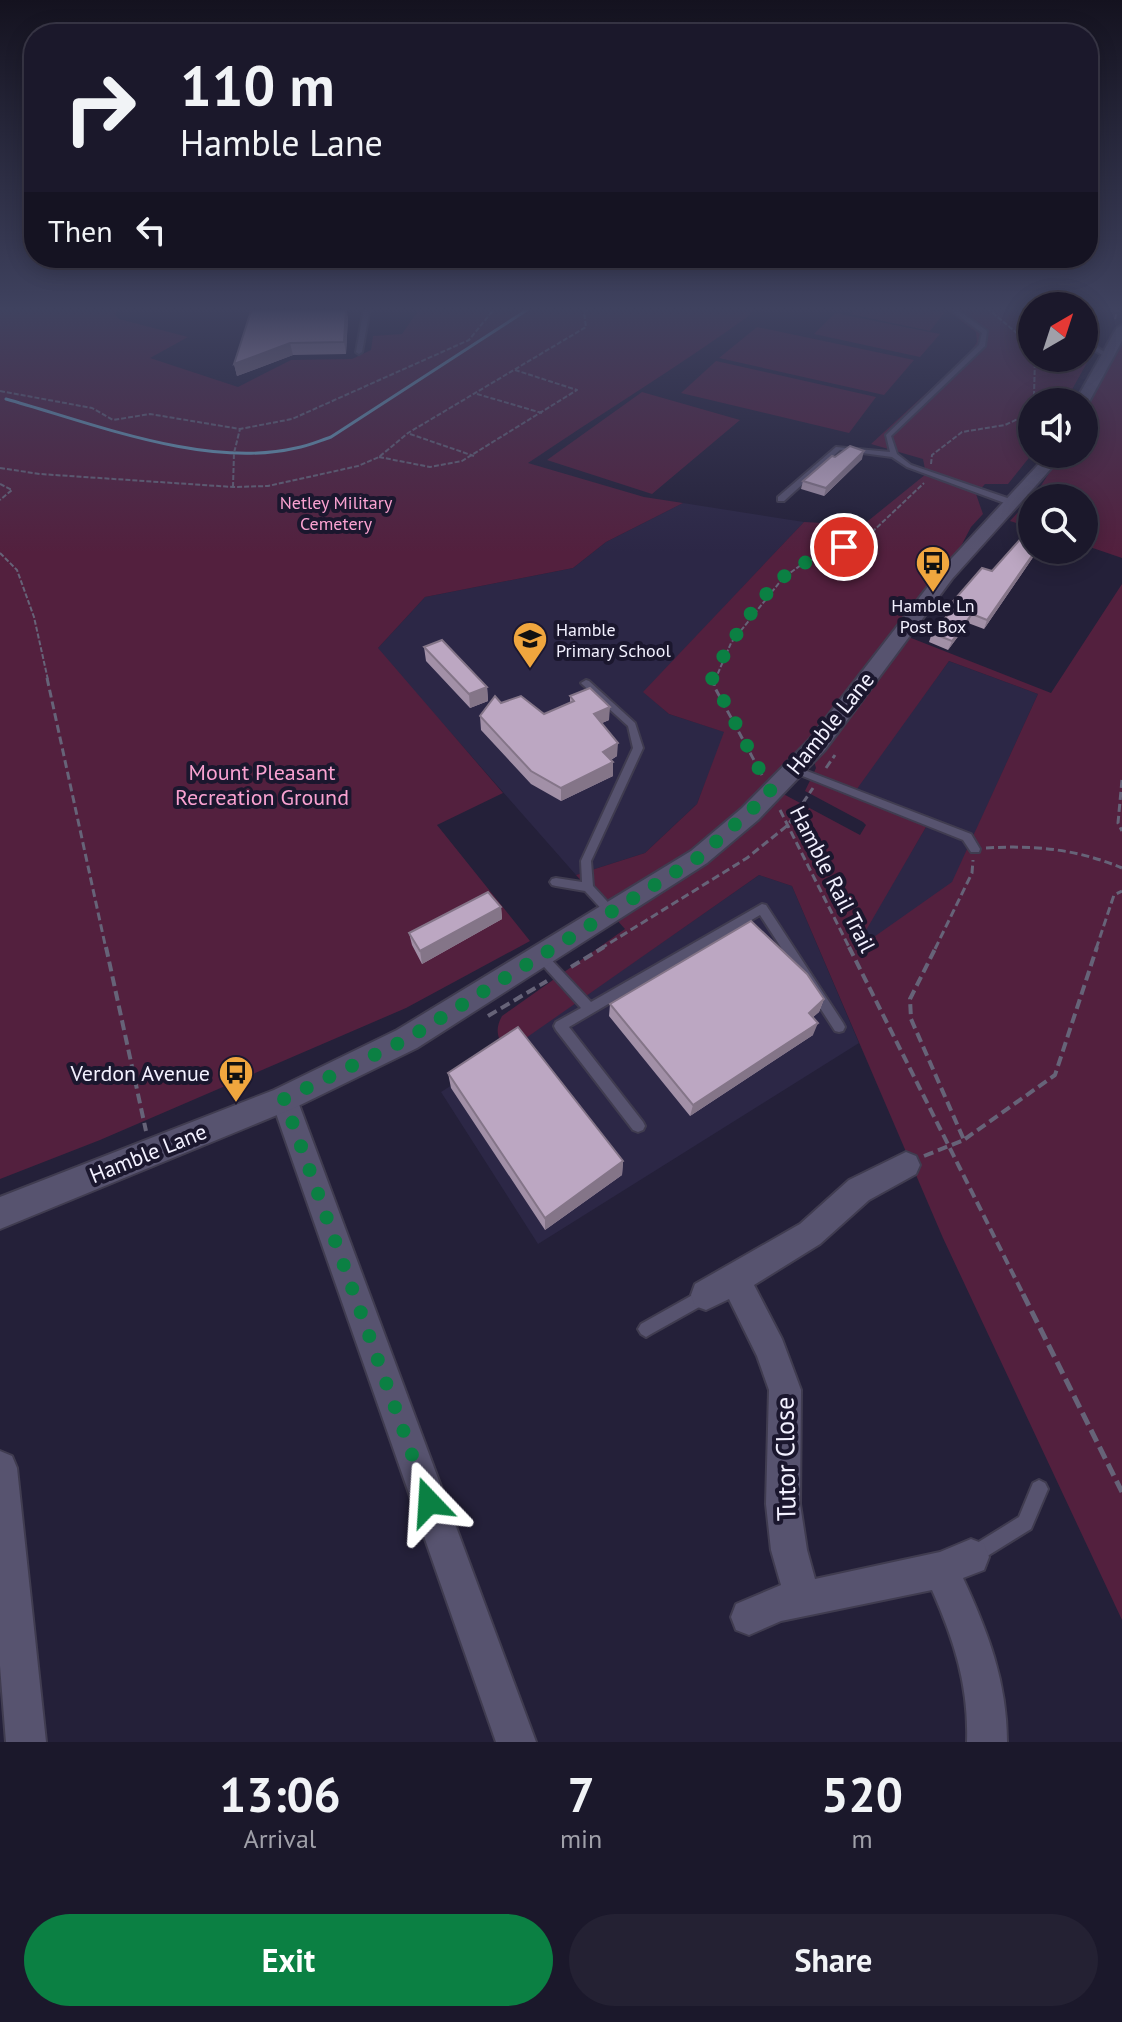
<!DOCTYPE html>
<html lang="en">
<head>
<meta charset="utf-8">
<style>
	:root { --surface:#1b182b; --page:#242133; --text:#f1f3f6; --muted:#a0a0a9; --line:#393747; --accent:#0b8043 }
	body { margin:0; font-family:"PT Sans",sans-serif; background:var(--page); color:var(--text); height:100vh; display:flex; flex-direction:column; font-size:30px; white-space:nowrap }
	* { box-sizing:border-box; margin:0 }
	p { font-size:26px; color:var(--muted) }
	.icon { flex:none; width:44px; height:44px; fill:none; stroke:currentColor; stroke-width:2; stroke-linecap:round; stroke-linejoin:round }
	.map { position:relative; height:1742px; overflow:hidden }
	.drawer { display:flex; flex-direction:column; background:var(--surface); flex:1 }
	.drawer>* { flex:none }
	.top-card { position:absolute; left:24px; top:24px; width:1074px; height:244px; border-radius:32px; box-shadow:0 4px 20px #0003,0 0 0 2px var(--line); background:#1b182b; color:var(--text); overflow:hidden }
	.needle { width:52px; rotate:39deg }
	.controls { position:absolute; left:1018px; top:292px; display:grid; gap:16px }
	.controls a { display:grid; place-items:center; width:80px; height:80px; border-radius:50%; background:var(--surface); box-shadow:0 4px 20px #0003,0 0 0 2px var(--line); font-size:40px }
	.pin { position:absolute; display:grid; place-items:center; width:68px; height:68px; color:#fff; margin:-34px; border:4px solid #fff; border-radius:50%; box-shadow:0 2px 8px #0007 }
	.me { position:absolute; width:88px; margin:-44px; rotate:340deg; stroke-linejoin:round; filter:drop-shadow(0 0 6px #0008) }
	.turn { display:flex; align-items:center; gap:28px; height:168px; padding:0 24px; font-size:36px }
	.turn .icon { width:104px; height:104px; stroke-width:2.5 }
	.turn b { display:block; font-size:56px; line-height:68px }
	.then { display:flex; align-items:center; height:76px; padding:0 24px; background:#0003; gap:16px; font-size:30px }
	.eta { display:flex; justify-content:space-evenly; align-items:center; height:136px; text-align:center }
	.eta b { font-size:48px; font-weight:800; line-height:56px }
	.button { display:flex; gap:16px; margin-top:auto; padding:16px 24px }
	.button a { flex:1; height:92px; border-radius:48px; background:var(--accent); color:#fff; font-size:32px; font-weight:800; line-height:92px; text-align:center }
	.button a+a { background:var(--page); color:var(--text) }
	.map>svg:first-child { display:block }
	.built { fill:#2c2746 }
	.green { fill:#53203e; fill-rule:evenodd }
	.lines { fill:none; stroke-linecap:round; stroke-linejoin:round }
	.stream { stroke:#699ab7; stroke-width:3 }
	.service-casing { stroke:#403c50; stroke-width:4 }
	.minor-casing { stroke:#403c50; stroke-width:4 }
	.secondary-casing { stroke:#403c50; stroke-width:4 }
	.path-far3 { stroke:#666378; stroke-width:2; stroke-dasharray:5 2; stroke-linecap:butt }
	.path-far2 { stroke:#666378; stroke-width:3; stroke-dasharray:8 4; stroke-linecap:butt }
	.path-far1 { stroke:#666378; stroke-width:4; stroke-dasharray:10 5; stroke-linecap:butt }
	.path { stroke:#666378; stroke-width:5; stroke-dasharray:13 6; stroke-linecap:butt }
	.service { fill:#57536f; fill-rule:evenodd }
	.minor { fill:#57536f; fill-rule:evenodd }
	.secondary { fill:#57536f; fill-rule:evenodd }
	.wall { fill:#a290a7 }
	.shaded-wall { fill:#847588 }
	.building { fill:#bca7c2; stroke:#847588; stroke-width:2 }
	.route { stroke:#0b8043; stroke-width:14; stroke-dasharray:0 25.2 }
	.labels { text-anchor:middle; dominant-baseline:central; stroke-width:8; stroke-linejoin:round; paint-order:stroke }
	.far-park-label { font-size:18px; fill:#faa2d1; stroke:#1b172e }
	.far-poi-label { font-size:18px; fill:#f3f1ff; stroke:#1b172e }
	.street-label { font-size:22px; fill:#f3f1ff; stroke:#1b172e }
	.park-label { font-size:22px; fill:#faa2d1; stroke:#1b172e }
	.poi-label { font-size:22px; fill:#f3f1ff; stroke:#1b172e; text-anchor:end }
	.near-street-label { font-size:26px; fill:#f3f1ff; stroke:#1b172e }
</style>
</head>
<body>
<div class="map">
<svg width="1122" height="1742" viewBox="0 0 1122 1742">
	<rect width="100%" height="100%" fill="#242039"/>
	<!-- built -->
	<path class="built" d="M683,503L804,522L644,692L669,714L725,732L697,804L645,853L576,875L377,649L425,597L573,568L606,542Z
		M949,661L1038,694L907,983L852,952L926,827L852,793Z
		M759,875L792,886L859,1043L538,1244L441,1092L519,1042Z"/>
	<!-- green -->
	<path class="green" d="M0,308H118L115,315L119,319L188,337L150,358L238,387L291,360L352,359L371,350L373,336L402,334L420,308H754L750,315C678,367 602,413 528,463L644,497L683,503L606,542L573,568L425,597L378,648L503,793L437,825L530,941L406,1008L100,1140L0,1179Z
		M857,308H922L944,313L930,331L850,314Z
		M944,308H1032V358H1084V347L1093,352L1065,402H1032V454L1008,484H985L976,494L983,514L971,527L946,575L901,634L1051,693L1122,584V1620L943,1238L792,886L759,875L506,1052C498,1038 494,1031 502,1016L625,929L576,875L645,853L697,804L724,732L669,714L643,692L804,522L863,525L926,474L923,459L871,444L970,353L977,342L976,332ZM949,661L1038,694L952,882L854,951L926,827L854,793ZM813,758L816,768L805,791L863,822L866,825L860,835L774,789Z
		M835,313L940,334L920,357L814,334Z
		M757,327L914,360L884,395L719,358Z
		M1122,343V558L1084,545V498H1032V528L1010,521L1039,489L1061,454H1084V412Z
		M716,361L876,397L849,433L681,393Z
		M642,392L740,420L652,494L547,460Z"/>
	<g class="lines">
		<!-- stream -->
		<path class="stream" d="M6,399C92,423 206,469 296,448C308,446 319,441 331,437L530,308"/>
		<defs>
			<path id="service" d="M364,308H370L362,352L359,354L356,352Z
				M948,308H955L987,331L985,346L891,436L897,454L911,465L1016,501V505H1010L907,467L892,457L840,450L784,501H778V497L836,447L890,452L886,435L979,345L982,333Z
				M1084,339L1086,340L1109,355L1104,356L1084,344Z
				M586,680L589,681L635,723L643,748L591,861L593,886L617,912L615,915H607L585,891L556,886L552,885L550,882L552,879L556,878L582,882L581,861L633,748L628,726L583,685L581,683Z
				M794,766L971,834L980,849L979,852H971L963,840L790,771L789,769Z
				M762,904L766,905L843,1023L845,1027L843,1031L839,1032L835,1031L760,915L569,1027L643,1122L645,1126L643,1130L638,1132L633,1130L556,1030L554,1026L556,1022L581,1008L537,959L535,956L537,953L541,951L545,953L591,1002Z
				M705,1288L710,1291L713,1296L710,1301L651,1334L646,1337L641,1334L638,1329L641,1324Z
				M1039,1480L1045,1483L1048,1489L1031,1529L981,1560L975,1563L969,1560L966,1554L969,1548L1019,1517L1033,1483Z"/>
			<path id="minor" d="M284,1087L293,1090L297,1099L536,1742H496L271,1099L275,1090Z
				M906,1152L916,1156L920,1165L916,1174L869,1200L820,1244L754,1285L782,1339L801,1390L800,1504L807,1550L815,1579L940,1552L971,1539L984,1544L989,1557L984,1570L963,1578C988,1632 1007,1682 1007,1742H967C969,1686 954,1640 932,1590L781,1621L749,1635L736,1630L731,1617L736,1604L781,1585L771,1550L766,1504L769,1390L757,1356L729,1299L706,1310L695,1306L691,1295L695,1284L800,1224L849,1180Z
				M0,1451L12,1456L17,1468L46,1742H6L0,1666Z"/>
			<path id="secondary" d="M1122,325V341L1089,402L1084,406V402H1075L1116,329Z
				M1048,454H1064L952,579L825,750L758,820L707,863L417,1048L294,1108L0,1229V1197L274,1090L397,1030L691,851L742,808L809,740L940,571Z"/>
		</defs>
		<!-- service casing -->
		<use href="#service" class="service-casing"/>
		<!-- minor casing -->
		<use href="#minor" class="minor-casing"/>
		<!-- secondary casing -->
		<use href="#secondary" class="secondary-casing"/>
		<!-- path-far3 -->
		<path class="path-far3" d="M987,308L1032,346
			M1115,319L1118,308
			M0,391L92,408L113,420L150,414L240,429L292,419L469,340L495,308
			M477,394L542,413
			M1084,431L1093,413
			M410,434L474,456
			M379,457L430,467L462,461L577,390L515,370
			M931,464L932,455L962,432L1005,425L1020,418L1034,395L1035,358
			M0,468L40,474L233,487L268,486L358,466L379,457L408,433L586,327L584,312L591,308
			M0,484L12,490L0,500
			M233,487L234,453L240,429
			M0,553L17,570L34,617L48,680
			M715,680L731,643L783,578L801,565L870,534L924,483"/>
		<!-- path-far2 -->
		<path class="path-far2" d="M47,678L106,949
			M715,678L714,686L762,775
			M826,768L835,755
			M1122,780L1118,823L1122,831
			M780,810L850,949
			M986,848C1034,845 1077,849 1122,868
			M600,949L747,858L788,825L813,788
			M935,949L972,873L973,860
			M1096,949L1114,895L1122,891"/>
		<!-- path-far1 -->
		<path class="path-far1" d="M106,947L146,1131
			M849,947L1024,1296
			M571,967L604,947
			M488,1016L547,981
			M965,1139L1055,1075L1097,947
			M924,1156L964,1140L911,1019L910,999L936,947"/>
		<!-- path -->
		<path class="path" d="M1023,1294L1122,1492"/>
		<!-- service -->
		<use href="#service" class="service"/>
		<!-- minor -->
		<use href="#minor" class="minor"/>
		<!-- secondary -->
		<use href="#secondary" class="secondary"/>
	</g>
	<!-- wall -->
	<path class="wall" d="M348,317L346,354L293,355L237,376L234,364Z
		M835,457L862,459L824,496L801,489L803,481Z
		M1032,550H1038L984,629L968,623L948,650L929,642L932,633L946,617L945,616L948,607Z
		M424,647L487,687L488,701L470,708L426,661Z
		M570,696L609,720L602,723L617,756L611,760L613,776L561,801L531,784L481,730L480,716L501,703L544,714L570,703Z
		M501,907L502,919L422,964L412,945L409,933Z
		M824,999L819,1012L813,1017V1035L690,1116L609,1016L610,1004Z
		M448,1073L623,1161L622,1175L545,1230L451,1088Z"/>
	<!-- shaded-wall -->
	<path class="shaded-wall" d="M346,308L348,317L346,354L344,342Z
		M290,343L293,355L237,376L234,364Z
		M864,451L862,459L824,496L826,488Z
		M1036,550H1038L984,629L987,620Z
		M972,614L968,623L948,650L952,641Z
		M487,687L488,701L470,708L469,694Z
		M610,707L609,720L593,727L594,714Z
		M618,743L617,756L602,765L603,752Z
		M613,762V776L561,801V788Z
		M501,907L502,919L422,964L420,951Z
		M824,999L819,1012L804,1025L809,1013Z
		M818,1023L813,1035L690,1116L693,1105Z
		M623,1161L622,1175L545,1230V1218Z"/>
	<!-- building -->
	<path class="building" d="M252,308H346L344,342L290,343L234,364Z
		M850,446L864,451L826,488L803,481L832,456L835,457Z
		M1032,526V550H1036L987,620L972,614L952,641L932,633L953,609L948,607L982,568L992,571Z
		M442,640L487,687L469,694L424,647Z
		M590,688L610,707L594,714L618,743L603,752L613,762L561,788L531,771L480,716L495,696L501,703L521,696L544,714L574,701L570,696Z
		M488,892L501,907L420,951L409,933Z
		M751,921L807,974L824,999L809,1013L818,1023L693,1105L610,1004Z
		M518,1027L623,1161L545,1218L448,1073Z"/>
	<!-- sky -->
	<linearGradient id="sky" x2="0" y2="1"><stop stop-color="#14121f"/><stop offset="0.56" stop-color="#3f425f"/><stop offset="1" stop-color="#3f425f" stop-opacity="0"/></linearGradient>
	<rect width="1122" height="552" fill="url(#sky)"/>
	<g class="lines">
		<!-- route -->
		<path class="route" d="M429,1502L284,1099L407,1039L677,871L699,857L771,792L712,678C728,645 761,592 791,571C806,560 827,554 844,547"/>
	</g>
	<!-- icons -->
	<defs>
		<symbol id="bus-pin" viewBox="-11 -11 22 30"><path d="M0 17L-7.5 6A9.5 9.5 0 1 1 7.5 6Z" fill="#f0a63e" stroke="#1b172e"/><path d="M-5-6H5V4H4V6H2V4H-2V6H-4V4H-5ZM-3.5-4V0h7V-4ZM-3.5 1.2v1.5H-2V1.2ZM2 1.2v1.5H3.5V1.2Z" fill="#111"/></symbol>
		<symbol id="school-pin" viewBox="-11 -11 22 30"><path d="M0 17L-7.5 6A9.5 9.5 0 1 1 7.5 6Z" fill="#f0a63e" stroke="#1b172e"/><path d="M0-5L7-2L0 1L-7-2ZM-4 1L0 2.5L4 1V4Q0 6-4 4Z" fill="#111"/></symbol>
	</defs>
	<g fill-rule="evenodd">
		<use href="#bus-pin" x="913" y="543" width="40" height="54"/>
		<use href="#school-pin" x="510" y="619" width="40" height="54"/>
		<use href="#bus-pin" x="216" y="1053" width="40" height="54"/>
	</g>
	<g class="labels">
		<!-- far-park labels -->
		<g class="far-park-label">
			<text x="336" y="502">Netley Military<tspan x="336" dy="21">Cemetery</tspan></text>
		</g>
		<!-- far-poi labels -->
		<g class="far-poi-label">
			<text x="933" y="605">Hamble Ln<tspan x="933" dy="21">Post Box</tspan></text>
			<text x="556" y="629" text-anchor="start">Hamble<tspan x="556" dy="21">Primary School</tspan></text>
		</g>
		<!-- street labels -->
		<g class="street-label">
			<text transform="translate(830 723) rotate(-51)">Hamble Lane</text>
			<text transform="translate(833 879) rotate(63)">Hamble Rail Trail</text>
			<text transform="translate(148 1153) rotate(-22)">Hamble Lane</text>
		</g>
		<!-- park labels -->
		<g class="park-label">
			<text x="262" y="772">Mount Pleasant<tspan x="262" dy="25">Recreation Ground</tspan></text>
		</g>
		<!-- poi labels -->
		<g class="poi-label">
			<text x="210" y="1073">Verdon Avenue</text>
		</g>
		<!-- near-street labels -->
		<g class="near-street-label">
			<text transform="translate(785 1459) rotate(-91)">Tutor Close</text>
		</g>
	</g>
</svg>
<div class="controls">
<a><svg class="needle" viewBox="-14 -14 28 28"><path d="M0-13l5 13h-10z" fill="#e53935"/><path d="M0 13l5-13h-10z" fill="#a0a0a9"/></svg></a>
<a><svg class="icon" aria-label="sound" viewBox="0 0 24 24"><path d="M4 9h4l5-4v14l-5-4H4zM17 9q2 3 0 6"/></svg></a>
<a><svg class="icon" aria-label="search" viewBox="0 0 24 24"><circle cx="10" cy="10" r="6"/><path d="M15 15l6 6"/></svg></a>
</div>
<div class="pin" style="left:844px;top:547px;background:#d93025"><svg class="icon" aria-label="arrive" viewBox="0 0 24 24"><path d="M6 21V4h12l-3 4 3 4H6"/></svg></div>
<svg class="me" style="left:429px;top:1502px" viewBox="-20 -20 40 40"><path d="M0-17L14 15 0 8-14 15z" fill="#0b8043" stroke="#fff" stroke-width="4"/></svg>
<div class="top-card">
<div class="turn"><svg class="icon" aria-label="right" viewBox="0 0 24 24"><path d="M7 20v-9h11M14 6l5 5-5 5"/></svg><div><b>110 m</b>Hamble Lane</div></div>
<div class="then">Then<svg class="icon" aria-label="left" viewBox="0 0 24 24"><path d="M17 20v-9H6M10 6l-5 5 5 5"/></svg></div>
</div>
</div>
<section class="drawer">
<div class="eta">
<div><b>13:06</b><p>Arrival</p></div>
<div><b>7</b><p>min</p></div>
<div><b>520</b><p>m</p></div>
</div>
<div class="button"><a>Exit</a><a>Share</a></div>
</section>
</body>
</html>
